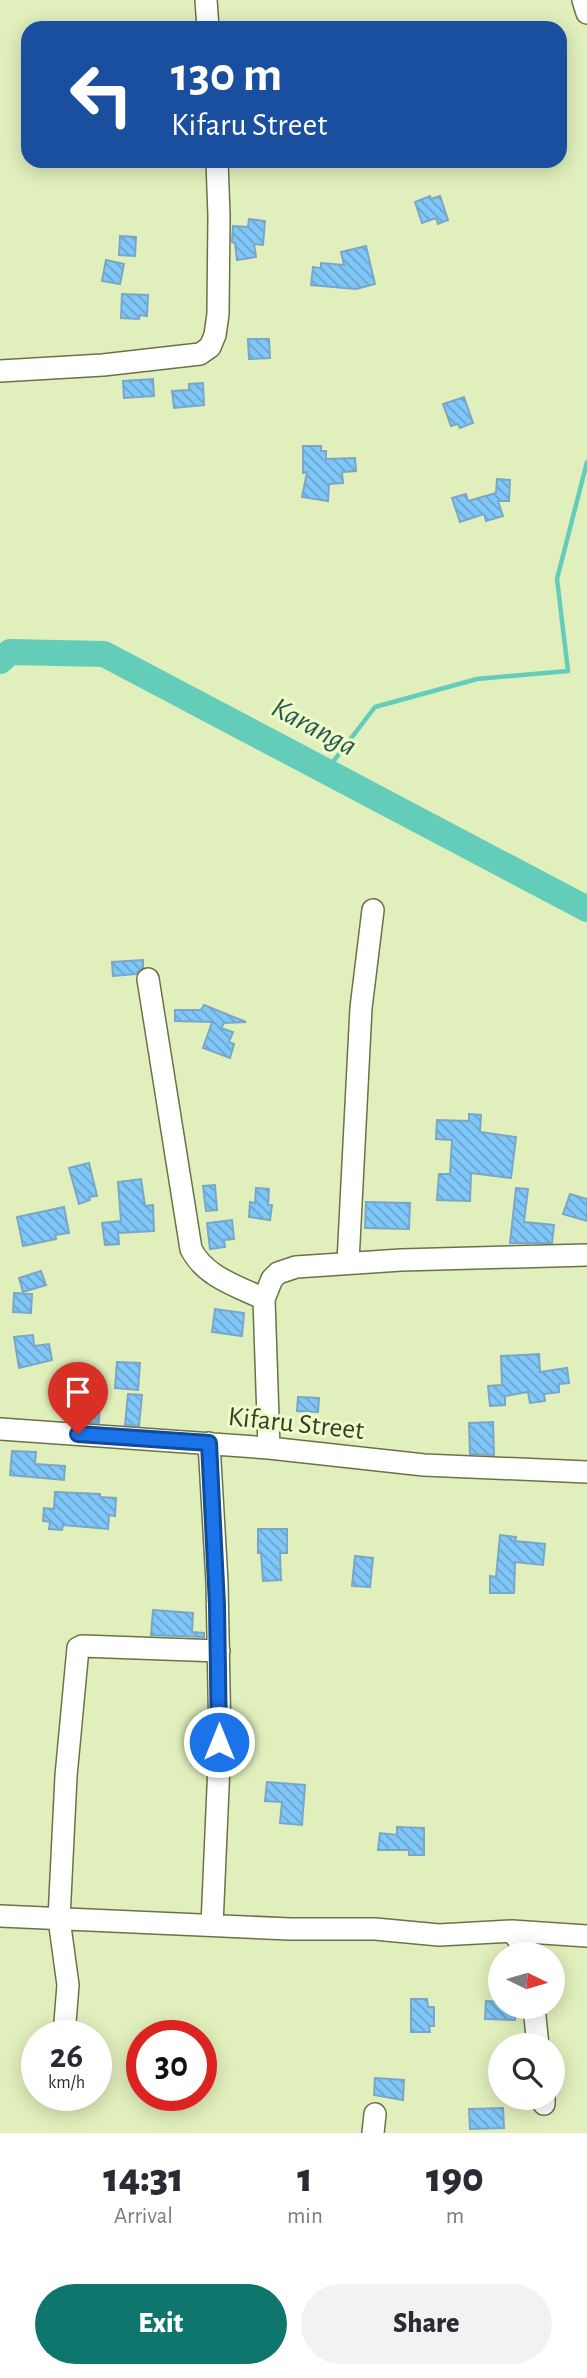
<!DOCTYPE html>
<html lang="en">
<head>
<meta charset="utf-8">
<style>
	:root { --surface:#fff; --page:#f2f2f3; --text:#2b2b33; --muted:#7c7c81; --accent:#0f766e }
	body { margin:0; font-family:"Alegreya Sans",sans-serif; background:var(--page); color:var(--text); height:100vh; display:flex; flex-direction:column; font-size:26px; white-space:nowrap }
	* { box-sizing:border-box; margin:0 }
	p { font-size:23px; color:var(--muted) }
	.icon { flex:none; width:38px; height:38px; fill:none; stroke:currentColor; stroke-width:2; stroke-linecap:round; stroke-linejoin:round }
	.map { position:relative; height:2133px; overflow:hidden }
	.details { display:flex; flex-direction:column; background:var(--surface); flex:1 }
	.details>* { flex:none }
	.hud { position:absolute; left:21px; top:21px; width:546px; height:147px; border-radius:21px; box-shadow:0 4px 18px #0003; background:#1a4fa0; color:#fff; overflow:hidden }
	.needle { width:46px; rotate:95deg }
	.tools { position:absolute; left:488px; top:1942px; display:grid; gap:14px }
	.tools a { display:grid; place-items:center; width:77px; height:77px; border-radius:50%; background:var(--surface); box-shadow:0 4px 18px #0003; font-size:35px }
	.speed { position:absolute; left:21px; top:2020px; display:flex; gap:14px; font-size:35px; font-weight:700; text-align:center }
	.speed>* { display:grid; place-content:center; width:91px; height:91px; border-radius:50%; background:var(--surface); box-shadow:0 4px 18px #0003; line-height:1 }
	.speed small { font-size:18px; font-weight:400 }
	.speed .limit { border:10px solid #d22; background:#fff; color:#111 }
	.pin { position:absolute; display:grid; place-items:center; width:60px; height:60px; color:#fff; margin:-72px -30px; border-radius:50% 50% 50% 0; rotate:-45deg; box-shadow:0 0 7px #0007 }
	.pin .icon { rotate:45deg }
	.me { position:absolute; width:77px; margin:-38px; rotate:0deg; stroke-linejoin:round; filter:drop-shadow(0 0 5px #0008) }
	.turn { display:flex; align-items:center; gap:24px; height:147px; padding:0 35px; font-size:32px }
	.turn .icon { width:91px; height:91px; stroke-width:2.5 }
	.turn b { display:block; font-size:49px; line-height:60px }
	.eta { display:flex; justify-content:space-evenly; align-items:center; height:119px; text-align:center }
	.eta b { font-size:42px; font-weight:800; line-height:49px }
	.action { display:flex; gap:14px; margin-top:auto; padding:14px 35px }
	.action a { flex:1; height:80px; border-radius:42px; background:var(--accent); color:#fff; font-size:28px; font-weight:800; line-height:80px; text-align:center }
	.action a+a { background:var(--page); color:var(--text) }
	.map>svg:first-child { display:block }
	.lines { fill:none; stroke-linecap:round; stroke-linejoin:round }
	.stream { stroke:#64cdba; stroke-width:4.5 }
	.river { stroke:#64cdba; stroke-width:26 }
	.building { fill:url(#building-back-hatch); stroke:#7aa7c7; stroke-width:2 }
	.minor-casing { stroke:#687446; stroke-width:24 }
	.minor { stroke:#fff; stroke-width:21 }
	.route-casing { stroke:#114b97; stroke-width:18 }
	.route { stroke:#1a73e8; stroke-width:12 }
	.labels { text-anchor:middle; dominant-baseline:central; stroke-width:6; stroke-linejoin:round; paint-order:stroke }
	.street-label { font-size:28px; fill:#383d29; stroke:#eefcc9 }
	.water-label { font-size:30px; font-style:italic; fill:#2b5850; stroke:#eefcc9 }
</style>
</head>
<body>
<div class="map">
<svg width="587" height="2133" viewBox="0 0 587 2133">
	<defs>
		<pattern id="building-back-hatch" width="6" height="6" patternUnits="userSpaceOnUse" patternTransform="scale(1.75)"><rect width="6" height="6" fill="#7fc7f9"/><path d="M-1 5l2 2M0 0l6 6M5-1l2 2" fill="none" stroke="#69a3ca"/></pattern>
	</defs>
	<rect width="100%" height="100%" fill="#e1efbc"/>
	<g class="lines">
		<!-- stream -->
		<path class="stream" d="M326,771L375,707L477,679L568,671L557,579L587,462"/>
		<!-- river -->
		<path class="river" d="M0,661L10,652L104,654L587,909"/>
	</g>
	<!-- building -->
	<path class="building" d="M430,196L431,199L440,196L448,220L438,224L436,218L422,223L415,202Z
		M249,219L265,221L263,245L254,244L256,257L237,260L235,243L232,242L233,226L248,227Z
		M120,236L136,237L135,256L119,255Z
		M366,246L375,284L356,289L311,285L313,267L321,268V263L344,265L341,252Z
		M106,260L124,264L120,284L102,281Z
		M122,294L148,295L147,316L140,315L139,319L121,318Z
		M248,339H269L270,358L249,359Z
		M153,379L154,396L124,398L123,381Z
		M203,383L204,405L174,408L172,391L189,390V384Z
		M464,397L473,423L460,428L458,424L451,426L443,404Z
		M303,446H321V451H326V459L355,458L356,471L342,472L343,483L329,484L328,501L302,497L307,472L303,473Z
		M497,479L510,480L509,501H498L503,516L486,521L484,514L460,522L452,498L466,494L468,501L496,493Z
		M143,960V967L136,974L113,976L112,962Z
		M204,1005L246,1022L224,1023L221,1028L233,1032L229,1042L234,1044L230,1058L203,1048L212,1022L175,1021V1010H201Z
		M469,1114L481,1115L480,1132L516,1137L511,1178L471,1173L470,1201L437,1200L439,1174H450L452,1140L436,1139L437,1120L469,1121Z
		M89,1163L97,1196L89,1197L90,1200L79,1204L69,1168Z
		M141,1179L145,1206L153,1205L154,1231L118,1233L119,1244L105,1245L102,1223L121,1221L118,1182Z
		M215,1185L217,1210L206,1211L203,1186Z
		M256,1188L269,1189L268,1205H272L270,1220L249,1217L250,1202L255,1203Z
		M516,1188L528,1189L524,1222L554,1225L552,1243H510Z
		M570,1194L587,1199V1221L563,1214Z
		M366,1202L410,1203L409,1229L365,1228Z
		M64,1207L69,1233L55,1235L56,1239L23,1246L17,1217Z
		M232,1220L234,1239L224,1240L225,1247L210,1249L207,1223Z
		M41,1271L46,1285L23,1292L19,1278Z
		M14,1293L32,1294L31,1313L13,1312Z
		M215,1309L244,1313L242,1336L212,1332Z
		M33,1335L34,1346L49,1344L52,1360L19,1368L14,1337Z
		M539,1354L540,1372L567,1368L569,1383L559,1384V1392L544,1394L545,1401L530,1403L528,1392L505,1396V1405L490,1406L488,1386L502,1385L501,1356Z
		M117,1362L140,1363L138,1390L115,1388Z
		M71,1384L87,1385V1391L100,1392L99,1423L70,1421Z
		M128,1394L142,1395L139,1426L125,1425Z
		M298,1397L319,1398L318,1412L297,1411Z
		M493,1422L494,1455L470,1454L469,1423Z
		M12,1451L36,1452L35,1464L65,1466L64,1480L10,1475Z
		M55,1492L100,1494V1497L116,1498L115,1516L109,1515L108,1529L63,1525L62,1530L49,1529L50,1522L43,1521L44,1508L54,1509Z
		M258,1529H287V1553H280L281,1580L263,1581L261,1553H258Z
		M500,1535L516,1537L515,1541L545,1544L543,1565L515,1562L514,1593H490V1576L496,1577Z
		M355,1556L373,1558L370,1587L352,1586Z
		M153,1610L193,1613L192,1632L204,1633V1637L151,1635Z
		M267,1782L305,1785L302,1825L280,1823L282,1802L265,1801Z
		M397,1827L424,1828V1855H409V1850H378L380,1833L397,1835Z
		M411,1999H427L428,2007H434V2026H429L430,2032H411Z
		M486,2001L500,2002V2007H516L515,2020L485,2019Z
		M375,2078L404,2080L403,2100L374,2095Z
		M503,2108L504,2128L470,2129L469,2109Z"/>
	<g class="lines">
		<defs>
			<path id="minor" d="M206,0L208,28
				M583,0L587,13
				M0,371L103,365L200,354L210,347L215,335L218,314L219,216L217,161
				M148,979L191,1249C205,1277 237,1286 264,1299
				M348,1262L361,1008L373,910
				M0,1429L269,1448L424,1465L587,1472
				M209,1443L217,1582L220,1742L212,1925
				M269,1448L264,1299L272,1279L278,1273L296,1267L401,1260L587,1255
				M0,1916L290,1929H375L439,1935L512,1931L587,1936
				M512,1931L522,1945L525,1955
				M534,2007L538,2046
				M64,2035L68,1985L59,1919L66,1776L78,1648L82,1646L219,1651
				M544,2098V2104
				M373,2133L375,2114"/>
		</defs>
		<!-- minor casing -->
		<use href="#minor" class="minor-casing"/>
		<!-- minor -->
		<use href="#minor" class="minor"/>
	</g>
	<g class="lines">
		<defs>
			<path id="route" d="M78,1434L209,1443L217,1605L219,1742"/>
		</defs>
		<!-- route casing -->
		<use href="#route" class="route-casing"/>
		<!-- route -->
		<use href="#route" class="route"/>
	</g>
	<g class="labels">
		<!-- street labels -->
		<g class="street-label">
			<text transform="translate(296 1424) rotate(6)">Kifaru Street</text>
		</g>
		<!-- water labels -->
		<g class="water-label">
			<text transform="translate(314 727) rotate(28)">Karanga</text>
		</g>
	</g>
</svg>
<div class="tools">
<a><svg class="needle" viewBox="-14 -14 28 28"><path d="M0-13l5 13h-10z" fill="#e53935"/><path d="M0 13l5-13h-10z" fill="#7c7c81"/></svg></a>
<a><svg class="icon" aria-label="search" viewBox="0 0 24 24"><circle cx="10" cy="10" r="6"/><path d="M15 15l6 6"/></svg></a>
</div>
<div class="speed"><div>26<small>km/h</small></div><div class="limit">30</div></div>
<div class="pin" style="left:78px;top:1434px;background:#d93025"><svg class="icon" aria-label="arrive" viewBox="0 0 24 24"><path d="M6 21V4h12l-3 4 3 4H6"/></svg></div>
<svg class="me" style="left:219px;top:1742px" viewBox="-20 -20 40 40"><circle r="17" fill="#1a73e8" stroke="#fff" stroke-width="3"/><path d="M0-11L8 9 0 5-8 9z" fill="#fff"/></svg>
<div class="hud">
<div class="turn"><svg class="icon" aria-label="left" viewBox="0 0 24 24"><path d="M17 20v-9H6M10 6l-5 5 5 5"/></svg><div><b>130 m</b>Kifaru Street</div></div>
</div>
</div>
<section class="details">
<div class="eta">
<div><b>14:31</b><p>Arrival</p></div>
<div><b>1</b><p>min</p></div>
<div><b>190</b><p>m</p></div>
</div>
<div class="action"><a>Exit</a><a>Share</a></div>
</section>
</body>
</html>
